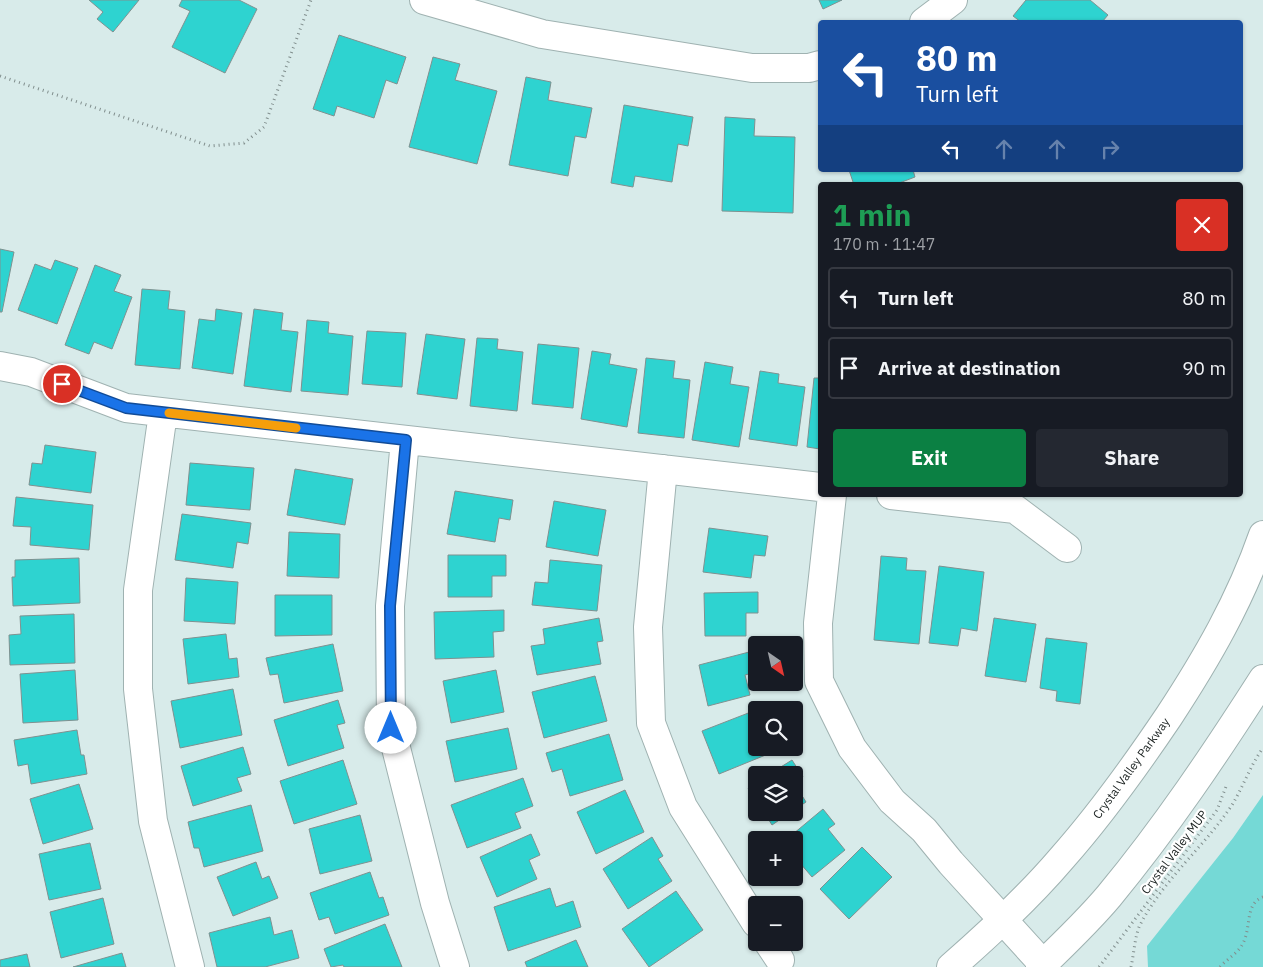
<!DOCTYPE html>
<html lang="en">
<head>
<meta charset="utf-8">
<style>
	:root { --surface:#171b24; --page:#242831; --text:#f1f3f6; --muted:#9ea1a6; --line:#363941; --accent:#0b8043 }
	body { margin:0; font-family:"IBM Plex Sans",sans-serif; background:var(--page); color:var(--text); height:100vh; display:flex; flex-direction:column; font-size:19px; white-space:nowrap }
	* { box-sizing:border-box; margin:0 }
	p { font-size:16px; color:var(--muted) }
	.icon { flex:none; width:28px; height:28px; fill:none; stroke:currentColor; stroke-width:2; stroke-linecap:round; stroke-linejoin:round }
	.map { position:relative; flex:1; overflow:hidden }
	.side { position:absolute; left:818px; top:182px; width:425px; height:315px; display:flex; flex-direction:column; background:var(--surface); border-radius:5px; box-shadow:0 1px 4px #0004 }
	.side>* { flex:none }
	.guide { position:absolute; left:818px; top:20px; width:425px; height:152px; border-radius:5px; box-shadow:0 1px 4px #0004; background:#1a4fa0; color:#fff; overflow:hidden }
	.needle { width:32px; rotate:146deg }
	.buttons { position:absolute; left:748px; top:636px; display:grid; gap:10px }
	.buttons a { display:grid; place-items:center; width:55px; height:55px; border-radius:5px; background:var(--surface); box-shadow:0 1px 4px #0004; font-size:25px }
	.pin { position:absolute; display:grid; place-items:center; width:42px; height:42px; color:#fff; margin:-21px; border:2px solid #fff; border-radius:50%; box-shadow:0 1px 5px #0007 }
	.me { position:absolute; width:55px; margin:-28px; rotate:0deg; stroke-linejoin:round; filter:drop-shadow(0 0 4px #0008) }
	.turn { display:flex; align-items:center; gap:18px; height:105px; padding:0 15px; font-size:22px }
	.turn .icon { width:65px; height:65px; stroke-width:2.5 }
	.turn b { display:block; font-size:35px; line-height:42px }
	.lanes { display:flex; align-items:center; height:48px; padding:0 15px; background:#0003; justify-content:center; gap:25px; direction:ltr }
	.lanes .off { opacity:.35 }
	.round { display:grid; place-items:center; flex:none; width:52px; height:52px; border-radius:5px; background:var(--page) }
	.overview { display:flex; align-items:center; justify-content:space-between; height:85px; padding:0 15px }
	h1 { font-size:30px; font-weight:700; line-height:38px; color:#1e9e55 }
	.action { display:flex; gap:10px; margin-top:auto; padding:10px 15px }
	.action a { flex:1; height:58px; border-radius:5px; background:var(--accent); color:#fff; font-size:20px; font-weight:700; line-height:58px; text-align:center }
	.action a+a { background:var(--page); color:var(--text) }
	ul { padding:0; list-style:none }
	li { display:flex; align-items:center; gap:15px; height:62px; margin:0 10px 8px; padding:0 5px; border:2px solid var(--line); border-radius:5px }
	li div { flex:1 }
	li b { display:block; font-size:19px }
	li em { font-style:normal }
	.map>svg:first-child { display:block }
	.green { fill:#75d9d6 }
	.building { fill:#2ed3d0; stroke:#7f9190 }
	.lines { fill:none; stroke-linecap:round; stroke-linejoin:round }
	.minor-casing { stroke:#9fb2b1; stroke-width:30 }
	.secondary-casing { stroke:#9fb2b1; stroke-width:30 }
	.path { stroke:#808e8d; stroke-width:3; stroke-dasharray:1 4; stroke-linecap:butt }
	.minor { stroke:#fff; stroke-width:28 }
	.secondary { stroke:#fff; stroke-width:28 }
	.route-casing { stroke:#114b97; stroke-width:12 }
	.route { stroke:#1a73e8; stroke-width:9 }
	.slow { stroke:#f59e0b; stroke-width:9 }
	.labels { text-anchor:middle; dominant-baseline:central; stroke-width:4.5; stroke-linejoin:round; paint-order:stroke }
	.street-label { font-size:12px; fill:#181f1e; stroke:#fff }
</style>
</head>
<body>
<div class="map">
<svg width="1263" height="967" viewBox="0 0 1263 967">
	<rect width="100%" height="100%" fill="#d8ebea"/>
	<!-- green -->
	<path class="green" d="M1263,795V967H1148L1147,946L1233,838Z"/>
	<!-- building -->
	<path class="building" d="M89,0H139L113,32L97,19L103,12Z
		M182,0H239L257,9L225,73L172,47L190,11L179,6Z
		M819,0H842L823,9Z
		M1026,0H1090L1108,15L1102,22H1021L1013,16Z
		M339,35L406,57L397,84L386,80L374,118L337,106L334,116L313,109Z
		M433,57L460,64L455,80L497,91L477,164L409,147Z
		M526,77L551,82L548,100L592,108L586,138L575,136L568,176L509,165Z
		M624,105L693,117L688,146L678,144L672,182L635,176L633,187L611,183Z
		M725,117L755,119L754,136L795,137L793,213L722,211Z
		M849,170H913L915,177L894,185H854Z
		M0,249L14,252L2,312H0Z
		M55,260L78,268L57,324L18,310L35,264L51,270Z
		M95,265L121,275L114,291L132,297L112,349L94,342L89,354L65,345Z
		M142,289L170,291L168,309L185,311L180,369L135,365Z
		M216,309L242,313L233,374L192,368L199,319L215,321Z
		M254,309L283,313L281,330L298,332L291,392L244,386Z
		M307,320L329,322L328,333L353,336L348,395L301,391Z
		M367,331L406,333L402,387L362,384Z
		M426,334L465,339L457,399L417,394Z
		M477,338L498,339L497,349L523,352L517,411L470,406Z
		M538,344L579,348L573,408L532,404Z
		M592,351L611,354L609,364L637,369L627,427L581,419Z
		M646,358L675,361L673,378L690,380L684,438L638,433Z
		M705,362L733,367L730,384L749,387L739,447L692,440Z
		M760,371L779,374L778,383L805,387L797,446L749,439Z
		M814,378H820V449L807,447Z
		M45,445L96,452L91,493L29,485L32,463L42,464Z
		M190,463L254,468L250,510L186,505Z
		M295,469L353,479L345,525L287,515Z
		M455,491L513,500L510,520L499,518L495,542L447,534Z
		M16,497L93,505L89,550L30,545L31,527L13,526Z
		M554,501L606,510L598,556L546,547Z
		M182,514L251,523L248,544L237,542L233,568L175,560Z
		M709,528L768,536L765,556L754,555L751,578L703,572Z
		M289,532L340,534L339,578L287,576Z
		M448,555H506V576H492V597H448Z
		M881,556L907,558L906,570L926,571L919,644L874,640Z
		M79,558L80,603L13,606L12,577H15V560Z
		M550,560L602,565L597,611L532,605L535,582L548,583Z
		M939,566L984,572L977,631L961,628L958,646L929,643Z
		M186,578L238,582L235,624L184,621Z
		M758,592V613H746V636H705L704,593Z
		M275,595H332V635L275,636Z
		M504,610V631L493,632L494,657L435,659L434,612Z
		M74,614L75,663L10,665L9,635L21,634L20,616Z
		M599,618L603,641L597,642L601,664L537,675L531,646L545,644L543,629Z
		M994,618L1036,624L1026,682L985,676Z
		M226,634L229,659L237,658L239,677L188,684L183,639Z
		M1046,638L1087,643L1080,704L1056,701L1057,691L1040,688Z
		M333,644L343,691L284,703L278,674L270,675L266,658Z
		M753,651L756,663V672L745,675L750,695L708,706L699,665Z
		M75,670L78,720L23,723L20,674Z
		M496,670L504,712L451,723L443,681Z
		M595,676L607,721L544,738L532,692Z
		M233,689L242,735L180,748L171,701Z
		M338,700L345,723L337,725L344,748L288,766L274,720Z
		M774,703L777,710H756V748H771L773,752L719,774L702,731Z
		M508,728L517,769L455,782L446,741Z
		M77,730L81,755H84L87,774L31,784L28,764L18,766L14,740Z
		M609,734L623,780L570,796L562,769L552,772L546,753Z
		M243,747L251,774L237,778L242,791L193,806L181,766Z
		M343,760L357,804L294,824L280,781Z
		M792,760L803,777L794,783V775H768Z
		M523,778L533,806L515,813L521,828L467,848L451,805Z
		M756,783V800L748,788Z
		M794,783L806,802L794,810Z
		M79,784L93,829L43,844L30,799Z
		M625,790L644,832L596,854L577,812Z
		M251,805L263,851L204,867L199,848H194L188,822Z
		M823,809L835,824L828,829L845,850L812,877L794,856L798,853L794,847V840L787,839Z
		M764,812H791L772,825Z
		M360,815L372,861L320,874L309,829Z
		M531,834L540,855L529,860L537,879L497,897L480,857Z
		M652,837L663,856L658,859L672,881L628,909L603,869Z
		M90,843L101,889L49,900L39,854Z
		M862,847L892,877L849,919L820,889Z
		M256,862L262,879L269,876L278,898L233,916L217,877Z
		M370,872L379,898L383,897L389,915L335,934L329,917L319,920L310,893Z
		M550,888L556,907L573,901L581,927L508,951L494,907Z
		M676,891L703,930L649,967L622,929Z
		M103,898L114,944L61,958L50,912Z
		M270,917L274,935L292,930L299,958L265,967H217L209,933Z
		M385,924L402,967H344L343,965L331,967L324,949Z
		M576,940L588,967H527L525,962Z
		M122,953L126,967H73Z
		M27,954L30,967H0V960Z"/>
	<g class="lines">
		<defs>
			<path id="minor" d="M424,0L542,34L752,68H809L820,65
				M924,22L953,0
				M0,366L31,372L126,408L820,487
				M163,413L138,590V689L153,821L190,967
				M405,440L390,606L391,728L435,903L455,967
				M663,469L648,627L651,723L683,807L756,923
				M832,495L818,623L819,681L852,748L892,801L924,830L951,863L1043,964
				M891,495L1015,509L1067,548
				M768,942L780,960"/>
			<path id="secondary" d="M951,967C990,933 1028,898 1062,858C1101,814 1136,765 1169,716C1207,658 1240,601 1263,535
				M1040,967C1064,944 1088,921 1109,896C1166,827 1215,754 1263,679"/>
		</defs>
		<!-- minor casing -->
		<use href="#minor" class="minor-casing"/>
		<!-- secondary casing -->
		<use href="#secondary" class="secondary-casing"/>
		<!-- path -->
		<path class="path" d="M0,76L210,146L244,143L264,127L311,0
			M1099,967L1217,810L1227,784
			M1131,967C1134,954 1135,933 1141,923C1165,878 1205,846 1232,805C1243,787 1250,766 1263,748
			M1220,967C1227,959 1237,954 1242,945C1252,929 1244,904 1263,897"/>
		<!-- minor -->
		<use href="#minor" class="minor"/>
		<!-- secondary -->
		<use href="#secondary" class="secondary"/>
	</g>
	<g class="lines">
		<defs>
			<path id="route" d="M62,384L126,408L406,440L390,606L391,728"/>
		</defs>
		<!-- route casing -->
		<use href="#route" class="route-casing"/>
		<!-- route -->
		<use href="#route" class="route"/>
		<!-- slow -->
		<path class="slow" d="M169,413L296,428"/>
	</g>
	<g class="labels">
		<!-- street labels -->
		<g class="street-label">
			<text transform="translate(1131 768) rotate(-54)">Crystal Valley Parkway</text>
			<text transform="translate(1174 852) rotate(-53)">Crystal Valley MUP</text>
		</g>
	</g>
</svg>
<div class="buttons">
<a><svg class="needle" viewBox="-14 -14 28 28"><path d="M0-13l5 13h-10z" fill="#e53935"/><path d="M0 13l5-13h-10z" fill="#9ea1a6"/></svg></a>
<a><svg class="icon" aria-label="search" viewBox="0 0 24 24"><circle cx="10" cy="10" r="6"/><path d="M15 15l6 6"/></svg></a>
<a><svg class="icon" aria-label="layers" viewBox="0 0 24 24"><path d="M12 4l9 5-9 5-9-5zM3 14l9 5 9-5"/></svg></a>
<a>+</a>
<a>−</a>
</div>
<div class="pin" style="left:62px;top:384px;background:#d93025"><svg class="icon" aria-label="arrive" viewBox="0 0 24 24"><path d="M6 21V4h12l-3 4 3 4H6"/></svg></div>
<svg class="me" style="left:391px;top:728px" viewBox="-20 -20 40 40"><circle r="19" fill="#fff"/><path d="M0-13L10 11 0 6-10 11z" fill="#1a73e8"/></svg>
<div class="guide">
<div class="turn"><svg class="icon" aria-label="left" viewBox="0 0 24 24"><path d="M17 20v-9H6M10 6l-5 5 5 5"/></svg><div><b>80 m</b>Turn left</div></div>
<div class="lanes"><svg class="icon" aria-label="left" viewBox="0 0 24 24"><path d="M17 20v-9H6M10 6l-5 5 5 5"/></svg><svg class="icon off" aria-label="ahead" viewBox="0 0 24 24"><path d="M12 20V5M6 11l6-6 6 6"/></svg><svg class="icon off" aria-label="ahead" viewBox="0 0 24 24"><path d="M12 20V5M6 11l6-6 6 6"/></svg><svg class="icon off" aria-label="right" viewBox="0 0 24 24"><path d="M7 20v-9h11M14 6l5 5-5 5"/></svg></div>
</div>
<section class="side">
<div class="overview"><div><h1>1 min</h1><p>170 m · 11:47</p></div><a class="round" style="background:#d93025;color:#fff"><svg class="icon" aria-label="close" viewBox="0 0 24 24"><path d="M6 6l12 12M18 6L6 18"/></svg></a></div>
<ul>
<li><svg class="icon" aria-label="left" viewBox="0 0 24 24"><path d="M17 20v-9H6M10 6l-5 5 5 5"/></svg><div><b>Turn left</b></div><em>80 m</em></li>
<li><svg class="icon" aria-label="arrive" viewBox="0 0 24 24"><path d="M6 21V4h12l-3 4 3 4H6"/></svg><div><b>Arrive at destination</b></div><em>90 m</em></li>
</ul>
<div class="action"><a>Exit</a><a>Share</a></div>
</section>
</div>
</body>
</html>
